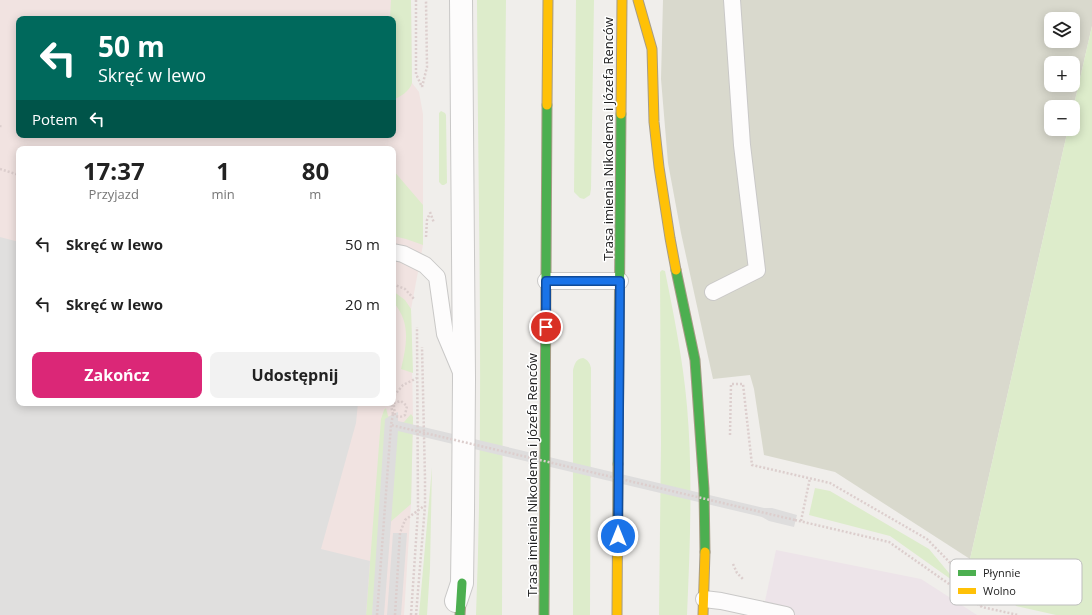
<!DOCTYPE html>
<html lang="pl">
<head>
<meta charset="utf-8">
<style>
	:root { --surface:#fff; --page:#f2f2f2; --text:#222; --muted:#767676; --accent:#db2777 }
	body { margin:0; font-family:"Open Sans",sans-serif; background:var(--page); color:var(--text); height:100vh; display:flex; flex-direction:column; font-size:15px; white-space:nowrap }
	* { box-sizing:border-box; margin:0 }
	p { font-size:13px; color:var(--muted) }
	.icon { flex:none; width:22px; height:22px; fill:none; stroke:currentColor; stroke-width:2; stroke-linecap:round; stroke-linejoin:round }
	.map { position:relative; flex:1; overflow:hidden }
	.details { position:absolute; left:16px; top:146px; width:380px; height:260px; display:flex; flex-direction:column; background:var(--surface); border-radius:8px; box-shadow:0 2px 10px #0003 }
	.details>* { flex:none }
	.guide { position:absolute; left:16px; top:16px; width:380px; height:122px; border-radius:8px; box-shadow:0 2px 10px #0003; background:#00695c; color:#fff; overflow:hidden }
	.buttons { position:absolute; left:1044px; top:12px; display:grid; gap:8px }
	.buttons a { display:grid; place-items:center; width:36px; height:36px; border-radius:8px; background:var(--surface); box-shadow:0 2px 10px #0003; font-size:20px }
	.pin { position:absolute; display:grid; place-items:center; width:34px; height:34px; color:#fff; margin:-17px; border:2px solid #fff; border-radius:50%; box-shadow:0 1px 4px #0007 }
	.me { position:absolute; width:44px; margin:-22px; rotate:0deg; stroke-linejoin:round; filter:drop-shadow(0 0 3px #0008) }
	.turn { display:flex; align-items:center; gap:14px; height:84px; padding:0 16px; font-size:18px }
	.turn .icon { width:52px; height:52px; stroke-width:2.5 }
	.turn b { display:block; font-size:28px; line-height:34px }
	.then { display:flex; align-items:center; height:38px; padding:0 16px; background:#0003; gap:8px; font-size:15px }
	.eta { display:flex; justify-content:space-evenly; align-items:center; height:68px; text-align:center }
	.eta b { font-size:24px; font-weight:700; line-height:28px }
	.action { display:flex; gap:8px; margin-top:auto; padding:8px 16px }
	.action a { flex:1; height:46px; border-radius:8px; background:var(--accent); color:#fff; font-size:16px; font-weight:700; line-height:46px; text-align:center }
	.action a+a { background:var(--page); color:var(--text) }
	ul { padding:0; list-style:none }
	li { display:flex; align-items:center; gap:12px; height:60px; padding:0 16px }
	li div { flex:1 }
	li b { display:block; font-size:15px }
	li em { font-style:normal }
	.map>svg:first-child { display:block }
	.commercial { fill:#f1e3e1; fill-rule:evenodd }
	.industrial { fill:#ede4e9 }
	.construction { fill:#d9d9cd; fill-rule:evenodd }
	.grass { fill:#ddeccb }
	.parking { fill:#e0dfde }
	.pier { fill:#dedddd }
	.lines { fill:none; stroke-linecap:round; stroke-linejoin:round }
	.lane-casing { stroke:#c9c8c7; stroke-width:18 }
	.street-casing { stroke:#c9c8c7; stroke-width:24 }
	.fast-casing { stroke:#a79c86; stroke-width:11 }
	.slow-casing { stroke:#a79c86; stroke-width:11 }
	.path { stroke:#dccecd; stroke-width:2.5; stroke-dasharray:2 2; stroke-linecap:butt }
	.lane { stroke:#fdfcfc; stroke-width:16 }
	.street { stroke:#fdfcfc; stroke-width:22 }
	.fast { stroke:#4caf50; stroke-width:9 }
	.slow { stroke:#ffc107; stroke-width:9 }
	.path-bridge { stroke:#dccecd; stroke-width:2.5; stroke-dasharray:2 2; stroke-linecap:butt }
	.route-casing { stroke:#114b97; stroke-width:10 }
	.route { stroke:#1a73e8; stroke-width:7 }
	.labels { text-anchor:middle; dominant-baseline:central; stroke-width:3; stroke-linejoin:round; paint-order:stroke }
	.street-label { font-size:13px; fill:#222; stroke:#fff }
	.key { fill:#fff; stroke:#bdbdbd; stroke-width:1 }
	.key-label { font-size:11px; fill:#222 }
</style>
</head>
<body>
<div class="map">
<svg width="1092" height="615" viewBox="0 0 1092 615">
	<rect width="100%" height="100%" fill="#f0eeeb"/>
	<!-- commercial -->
	<path class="commercial" d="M0,0H411L412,83L419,92L423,114V245L411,309L413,417L411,504L404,615H0ZM19,19H393V135H19ZM19,149H393V403H19Z"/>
	<!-- industrial -->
	<path class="industrial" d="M776,550L921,579L977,615H762Z"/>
	<!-- construction -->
	<path class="construction" d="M663,0H1092V26L1073,109V107H1051V129H1068L970,559L835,472L764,455L754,389L750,375L713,379L681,233L668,163L661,79ZM1051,19H1073V41H1051ZM1051,63H1073V85H1051Z"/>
	<!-- grass -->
	<path class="grass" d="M391,0H411L412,83C409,92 401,96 393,100V19H390Z
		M477,0H506L503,314L502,615H476C484,410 478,205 477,0Z
		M576,0H594L591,189L590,195L584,199L580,198L574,192Z
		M1092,26V615H1056L1016,606L1007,589L970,559L1068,129H1073V109Z
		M441,111L445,113L446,115L447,183L444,185H442L439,182V113Z
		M393,170L423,205V245L406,239L393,236Z
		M662,270L665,271C674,316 683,360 687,406C693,475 690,546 687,615H659L661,444L660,272Z
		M393,291L405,300L411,309L413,373L401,369C407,344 411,322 393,302Z
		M583,358C588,360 590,363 591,368L590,615H573V370C575,363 576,359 583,358Z
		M386,408L388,416L395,422H404L411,414L413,417L411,504L380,531L372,615H366L381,419L384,410Z
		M432,467L430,568L427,615H419Z
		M815,488L830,491L929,549L959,585L890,536L809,515Z"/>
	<!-- parking -->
	<path class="parking" d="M0,237L19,242V403H358L356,423L321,549L370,561L366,615H0Z"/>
	<!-- pier -->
	<path class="pier" d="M398,412V421L764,508H772L797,515L794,527L769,521L762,517L398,431L384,615H372L385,419L393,414Z
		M393,533H407L401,615H387Z"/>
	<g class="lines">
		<defs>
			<path id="lane" d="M393,252L403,254L425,265L437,277L445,334L461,372
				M546,281H620
				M713,292L757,270L742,145L732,0
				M704,599L721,601L786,615"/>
			<path id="street" d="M456,601L462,583L463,512L464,379L461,0"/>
			<path id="fast" d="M676,270L695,360L704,489L705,552
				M618,464L621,114
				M460,615L462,583
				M544,615L547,105"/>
			<path id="slow" d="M638,0L652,49L654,122L659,167L670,238L676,270
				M547,105L548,0
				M621,114L622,0
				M617,615L618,464
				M703,615L705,552"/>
		</defs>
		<!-- lane casing -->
		<use href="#lane" class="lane-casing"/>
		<!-- street casing -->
		<use href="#street" class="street-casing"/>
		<!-- fast casing -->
		<use href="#fast" class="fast-casing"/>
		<!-- slow casing -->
		<use href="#slow" class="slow-casing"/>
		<!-- path -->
		<path class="path" d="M416,0V74L422,87
			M422,87L427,67L426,0
			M0,127L1,124
			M0,169L19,175
			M430,212L434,223
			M426,237L427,220L430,213
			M393,284L405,289L414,299
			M393,414L391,406L394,403L401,401L407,406L405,415C402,417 399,417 395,416L393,397L403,385L417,378
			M730,435L731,384H743L752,465L830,483L927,539L960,573L982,607
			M795,520L889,542L982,607L1018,615
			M801,521L810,478
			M733,564L737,573L744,580
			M377,615L391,425
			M395,615L400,533L405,520L424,506
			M411,615L418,511L417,327
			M416,615L425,506V479L422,347"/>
		<!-- lane -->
		<use href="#lane" class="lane"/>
		<!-- street -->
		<use href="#street" class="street"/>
		<!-- fast -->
		<use href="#fast" class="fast"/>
		<!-- slow -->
		<use href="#slow" class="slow"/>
		<!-- path-bridge -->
		<path class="path-bridge" d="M393,414L391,425L795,520"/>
	</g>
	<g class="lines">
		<defs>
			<path id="route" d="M546,327V281H620L618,536"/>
		</defs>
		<!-- route casing -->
		<use href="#route" class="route-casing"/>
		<!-- route -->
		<use href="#route" class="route"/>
	</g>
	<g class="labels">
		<!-- street labels -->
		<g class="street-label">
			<text transform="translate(608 139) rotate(-90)">Trasa imienia Nikodema i Józefa Renców</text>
			<text transform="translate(532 475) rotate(-90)">Trasa imienia Nikodema i Józefa Renców</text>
		</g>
	</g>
	<!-- legend -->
	<rect x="950" y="559" width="132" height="46" rx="6" class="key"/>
	<rect x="958" y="570" width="18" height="6" fill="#4caf50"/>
	<rect x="958" y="588" width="18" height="6" fill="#ffc107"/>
	<g class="key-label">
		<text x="983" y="577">Płynnie</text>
		<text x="983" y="595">Wolno</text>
	</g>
</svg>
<div class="buttons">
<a><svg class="icon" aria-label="layers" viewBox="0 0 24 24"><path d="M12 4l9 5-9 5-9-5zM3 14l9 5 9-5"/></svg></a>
<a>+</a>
<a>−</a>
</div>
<div class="pin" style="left:546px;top:327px;background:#d93025"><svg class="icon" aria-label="arrive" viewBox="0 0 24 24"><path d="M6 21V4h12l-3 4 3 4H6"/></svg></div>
<svg class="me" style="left:618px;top:536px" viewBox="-20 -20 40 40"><circle r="17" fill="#1a73e8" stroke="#fff" stroke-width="3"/><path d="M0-11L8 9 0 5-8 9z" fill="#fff"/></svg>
<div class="guide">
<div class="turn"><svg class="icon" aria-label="left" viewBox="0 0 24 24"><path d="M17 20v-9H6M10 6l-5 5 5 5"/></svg><div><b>50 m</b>Skręć w lewo</div></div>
<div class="then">Potem<svg class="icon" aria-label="left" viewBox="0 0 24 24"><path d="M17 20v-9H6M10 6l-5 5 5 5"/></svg></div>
</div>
<section class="details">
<div class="eta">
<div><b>17:37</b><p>Przyjazd</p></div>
<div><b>1</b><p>min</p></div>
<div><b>80</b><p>m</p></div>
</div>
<ul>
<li><svg class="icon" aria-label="left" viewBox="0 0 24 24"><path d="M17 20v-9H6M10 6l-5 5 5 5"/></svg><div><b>Skręć w lewo</b></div><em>50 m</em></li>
<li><svg class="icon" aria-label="left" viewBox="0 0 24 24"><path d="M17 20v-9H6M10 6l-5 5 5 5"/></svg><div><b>Skręć w lewo</b></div><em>20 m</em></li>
</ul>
<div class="action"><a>Zakończ</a><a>Udostępnij</a></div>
</section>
</div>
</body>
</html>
